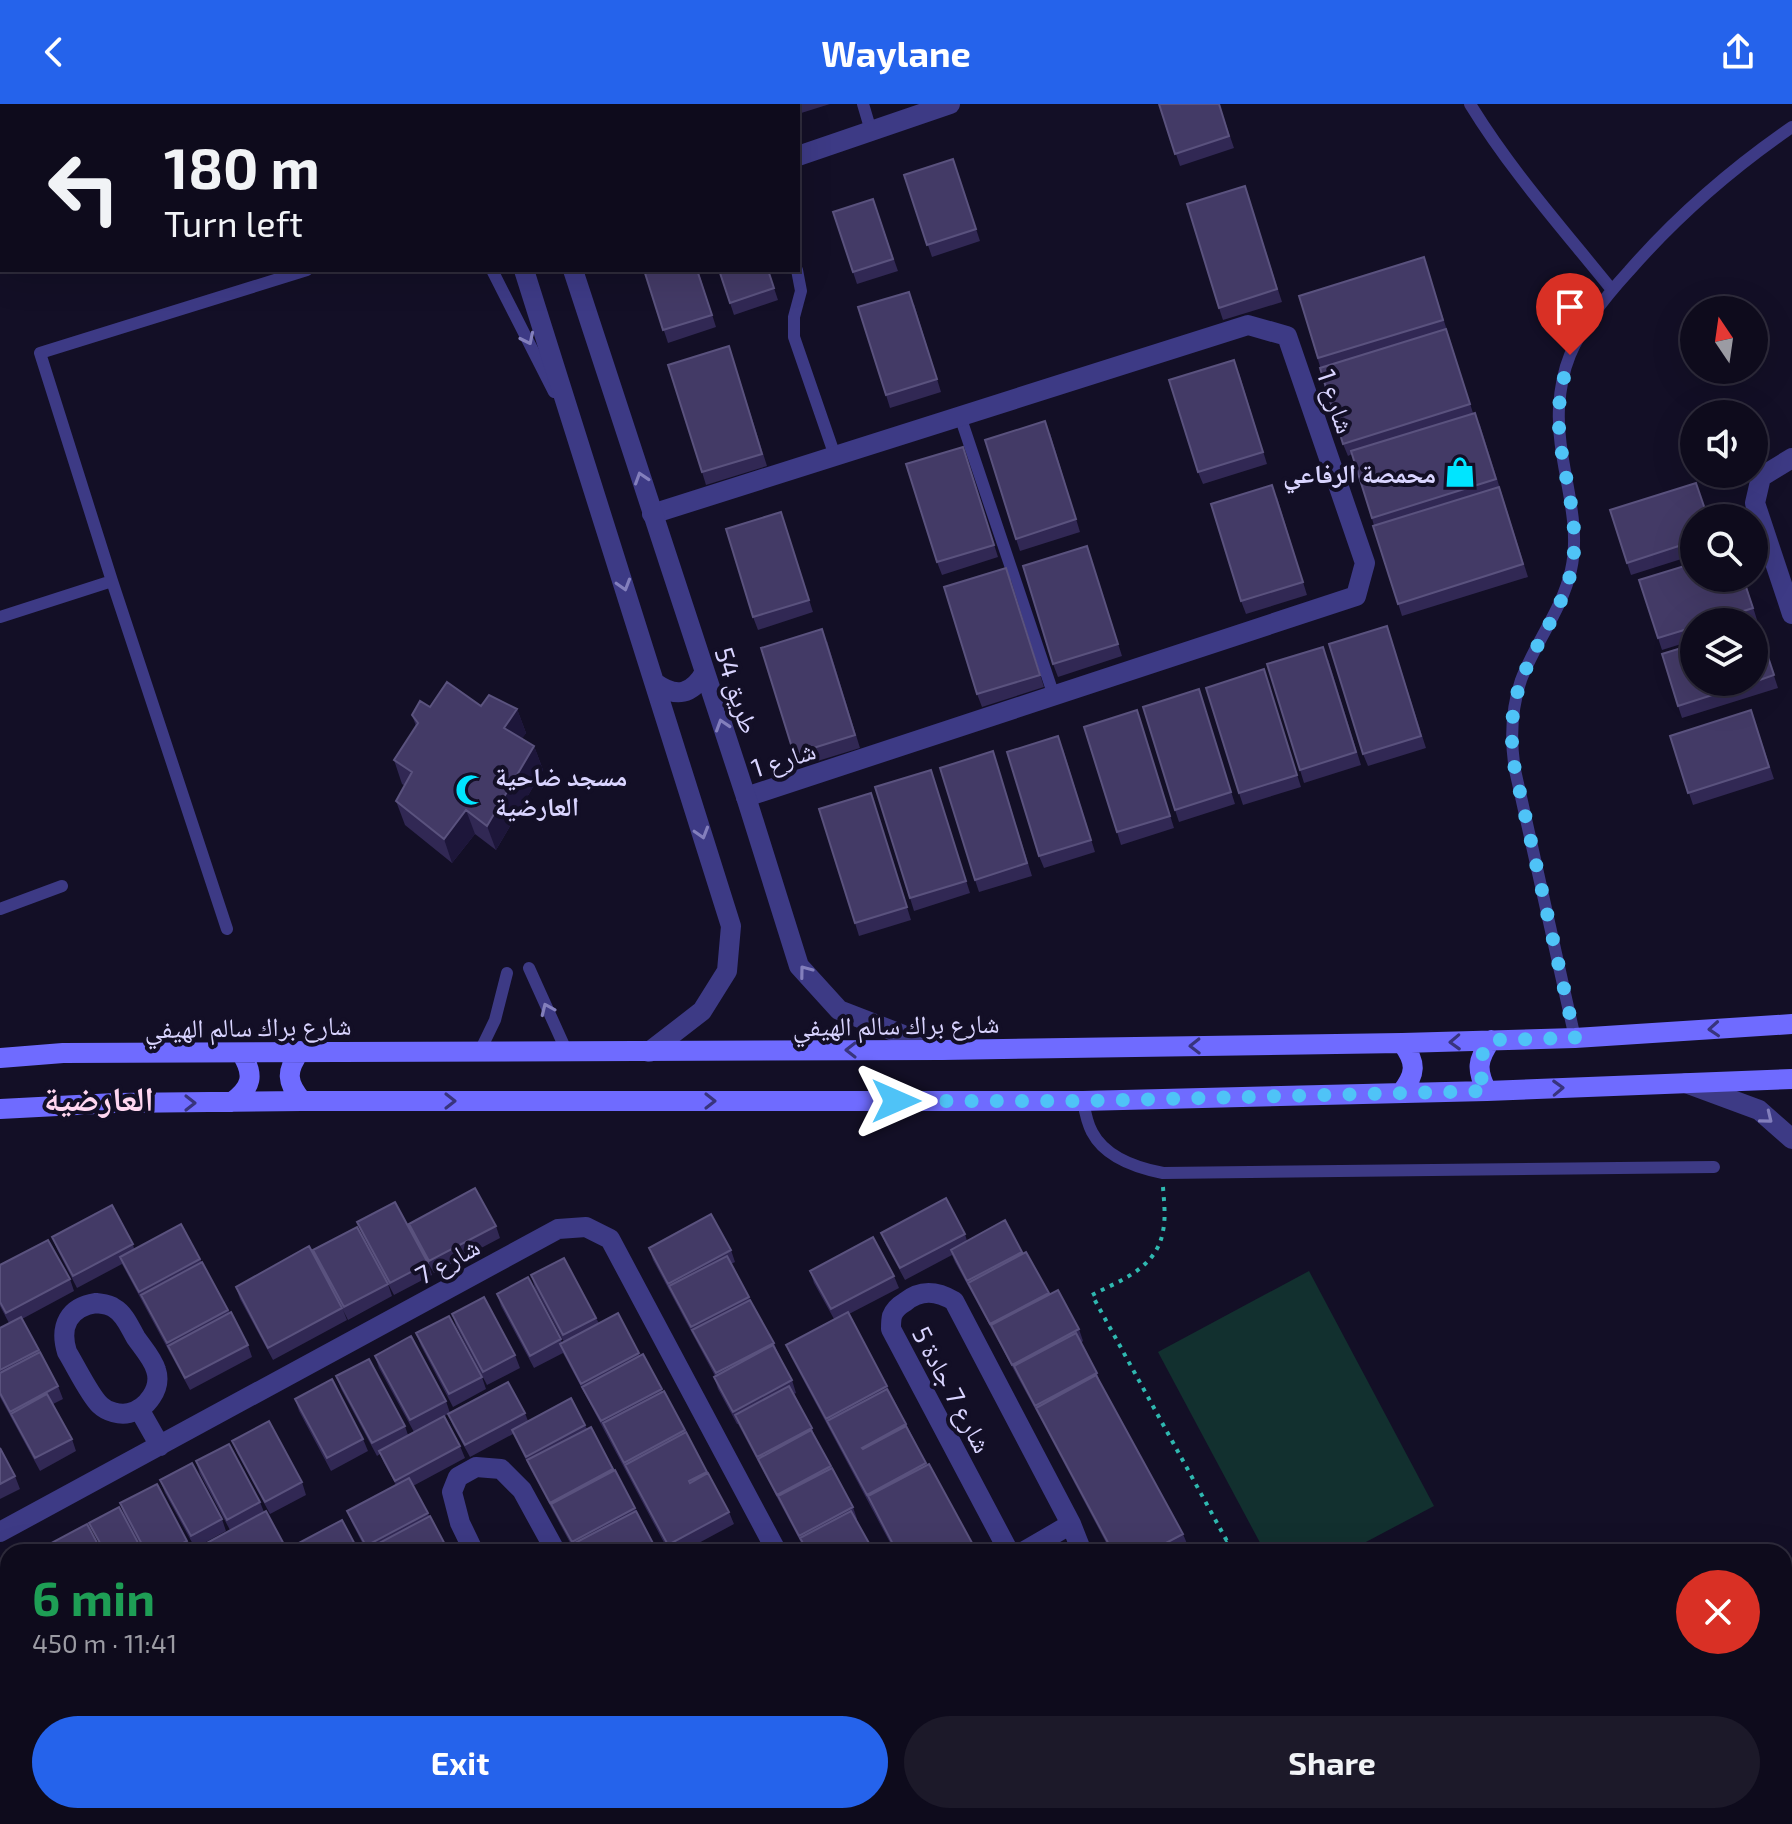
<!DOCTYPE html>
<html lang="en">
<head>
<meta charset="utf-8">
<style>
	:root { --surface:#0e0b1c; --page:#1c1929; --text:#f1f3f6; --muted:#9b9ba3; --line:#2e2b3b; --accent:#2563eb }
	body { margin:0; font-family:"Exo 2","Noto Naskh Arabic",sans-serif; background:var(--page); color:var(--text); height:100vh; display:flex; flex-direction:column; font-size:30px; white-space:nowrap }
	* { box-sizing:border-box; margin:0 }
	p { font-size:26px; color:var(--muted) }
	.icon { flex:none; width:44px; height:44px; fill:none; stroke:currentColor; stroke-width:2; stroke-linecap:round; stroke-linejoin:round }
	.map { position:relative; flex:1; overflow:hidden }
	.drawer { position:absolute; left:0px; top:1440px; width:1792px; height:280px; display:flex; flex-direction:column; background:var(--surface); border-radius:24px 24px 0 0; box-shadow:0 8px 32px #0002,0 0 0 2px var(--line) }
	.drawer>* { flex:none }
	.banner { position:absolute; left:0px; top:0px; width:800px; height:168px; box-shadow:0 8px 32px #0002,0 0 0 2px var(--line); background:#0e0b1c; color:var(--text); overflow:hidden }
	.needle { width:52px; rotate:347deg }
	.buttons { position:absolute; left:1680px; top:192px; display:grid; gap:16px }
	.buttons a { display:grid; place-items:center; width:88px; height:88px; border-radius:50%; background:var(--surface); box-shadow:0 8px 32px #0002,0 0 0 2px var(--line); font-size:40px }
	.pin { position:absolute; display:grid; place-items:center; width:68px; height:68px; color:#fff; margin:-82px -34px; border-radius:50% 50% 50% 0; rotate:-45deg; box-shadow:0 0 8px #0007 }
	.pin .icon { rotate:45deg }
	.me { position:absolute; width:88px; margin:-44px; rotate:90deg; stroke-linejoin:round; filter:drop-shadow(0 0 6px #0008) }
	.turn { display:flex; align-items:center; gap:28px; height:168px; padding:0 32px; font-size:36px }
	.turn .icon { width:104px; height:104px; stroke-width:2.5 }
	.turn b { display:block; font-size:56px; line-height:68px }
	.round { display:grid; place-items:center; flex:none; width:84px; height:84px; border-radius:42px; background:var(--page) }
	.headline { display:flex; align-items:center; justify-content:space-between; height:136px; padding:0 32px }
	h1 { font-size:48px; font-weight:700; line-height:60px; color:#1e9e55 }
	.primary-button { display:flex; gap:16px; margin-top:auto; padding:16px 32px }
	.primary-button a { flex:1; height:92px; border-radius:48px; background:var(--accent); color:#fff; font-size:32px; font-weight:700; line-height:92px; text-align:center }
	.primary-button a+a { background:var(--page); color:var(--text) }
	header { display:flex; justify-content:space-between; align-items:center; height:104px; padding:0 32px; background:var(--accent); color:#fff; font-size:36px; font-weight:700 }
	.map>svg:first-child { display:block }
	.green { fill:#12302f }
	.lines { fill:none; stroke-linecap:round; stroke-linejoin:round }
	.path { stroke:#2fb8b0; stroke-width:4; stroke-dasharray:4 6; stroke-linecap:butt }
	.service { stroke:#3d3a85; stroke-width:12 }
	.minor { stroke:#3d3a85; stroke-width:20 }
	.tertiary { stroke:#3d3a85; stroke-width:20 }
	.secondary { stroke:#6f6bff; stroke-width:20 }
	.wall { fill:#312854 }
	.shaded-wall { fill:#1d163a }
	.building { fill:#433a66; stroke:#5a527e; stroke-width:2 }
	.oneway { stroke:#837fbc }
	.oneway2 { stroke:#38347d }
	.route { stroke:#4fc3f7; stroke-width:14; stroke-dasharray:0 25.2 }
	.labels { text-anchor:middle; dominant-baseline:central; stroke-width:8; stroke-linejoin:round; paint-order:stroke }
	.street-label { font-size:26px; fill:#d9d4ff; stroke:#130f26 }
	.poi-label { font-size:26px; font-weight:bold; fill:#d9d4ff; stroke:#130f26; text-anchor:end }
	.district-label { font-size:34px; font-weight:bold; fill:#ffd6f0; stroke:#130f26 }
</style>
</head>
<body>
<header><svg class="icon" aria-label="back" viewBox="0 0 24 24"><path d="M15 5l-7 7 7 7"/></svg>Waylane<svg class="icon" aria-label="share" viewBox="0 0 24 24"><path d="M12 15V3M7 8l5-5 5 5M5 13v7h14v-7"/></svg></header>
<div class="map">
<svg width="1792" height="1720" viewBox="0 0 1792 1720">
	<rect width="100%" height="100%" fill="#130f26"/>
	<!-- green -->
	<path class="green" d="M1309,1167L1434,1402L1347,1448H1265L1158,1248Z"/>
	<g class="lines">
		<!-- path -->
		<path class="path" d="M1163,1083C1164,1098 1166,1113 1163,1127C1157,1164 1121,1176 1092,1191L1233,1448
			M1208,1448L1228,1438
			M1378,1712L1383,1720"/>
		<!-- service -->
		<path class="service" d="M863,0L871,27
			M1470,0C1511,67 1563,125 1612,186
			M492,166L554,288
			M797,166L801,187L794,213V233L835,352
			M960,312L1054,592
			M0,513L112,477
			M0,805L62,782
			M227,825L112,477L40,249L307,166
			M529,864L566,946
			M1575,934L1515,666C1510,635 1511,606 1521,576C1535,539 1562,506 1571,466C1583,413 1556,358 1559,304C1560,286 1563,268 1570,251C1583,220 1607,191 1629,167C1678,111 1731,65 1792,23
			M480,947L495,916L507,869
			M1083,997C1085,1008 1087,1019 1092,1028C1105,1053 1137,1064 1163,1069L1714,1063
			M1784,1642L1792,1637
			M1703,1712L1708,1720
			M1646,1720L1661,1712"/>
		<!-- minor -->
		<path class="minor" d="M798,52L950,0
			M1792,354L1761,373L1755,399L1792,510
			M652,410L1248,221L1287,232L1365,459L1356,492L746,693
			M1686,979L1759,1006L1792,1035
			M96,1199C103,1200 109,1200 114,1204C125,1210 130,1224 136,1234C143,1244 153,1255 156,1266C162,1284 147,1305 129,1309C120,1311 107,1308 100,1301C90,1292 75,1261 67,1248C59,1222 69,1203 96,1199Z
			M139,1305L160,1342
			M0,1428L558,1125L586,1123L610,1135L777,1448
			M474,1448L460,1419L452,1388L458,1373L476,1363L501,1365L522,1386L556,1448
			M1018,1448H1009L891,1225C891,1221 891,1216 892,1212C894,1206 900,1201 905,1198C921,1185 937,1187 954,1197L1071,1420L1082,1448
			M1023,1448L1071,1420
			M0,1549L8,1565
			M0,1638L8,1633
			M1784,1703L1792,1699
			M91,1712L96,1720
			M924,1712L928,1720
			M1151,1712L1156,1720
			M1233,1712L1237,1720
			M259,1720L274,1712
			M1753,1720L1768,1712"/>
		<!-- tertiary -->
		<path class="tertiary" d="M470,0V2
			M520,0L521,2
			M524,166L731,822L727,867L702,907L649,948
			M573,166L746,693L799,862L839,906L942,946
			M655,579C676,594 692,591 705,568"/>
		<!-- secondary -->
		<path class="secondary" d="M300,947C286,967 286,978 302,997
			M0,954L63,949L942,946L1402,939L1575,934L1792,920
			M1487,987C1476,966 1477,956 1491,936
			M1401,989C1416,970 1417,959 1402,939
			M232,998C252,983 255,971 241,949
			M0,1005L115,999L302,997H1083L1487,987L1792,975"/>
	</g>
	<!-- wall -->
	<path class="wall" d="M788,0H830L798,10V2H789Z
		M1159,0H1219L1234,44L1180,62Z
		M953,55L980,137L932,153L904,71Z
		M1245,82L1282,198L1223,216L1219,204Z
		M873,95L898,167L857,180L833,108Z
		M644,166H698L716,223L668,239Z
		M719,166H768L778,196L734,211Z
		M1428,166L1473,309L1480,321L1528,473L1402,512L1352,350L1348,352L1343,340L1299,192Z
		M914,200L941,288L890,304L886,291Z
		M729,242L767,362L706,381L702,368Z
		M1239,269L1267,360L1203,380L1198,368Z
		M1050,329L1080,428L1020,447L1016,435Z
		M967,355L998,453L942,471L937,458Z
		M1277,393L1307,491L1246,510L1241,497Z
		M781,408L813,508L758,526L753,513Z
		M1694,414V451L1631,471L1627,459Z
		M1087,442L1122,552L1058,573L1053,560Z
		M1744,474L1757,516L1752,518H1694V536L1662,546L1658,534Z
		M1011,476L1044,583L982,603L977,590Z
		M1757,520L1778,584L1682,614L1678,602Z
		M1387,522L1426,644L1368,662L1363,650Z
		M827,537L860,644L798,663L794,650Z
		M1328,555L1361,661L1304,679L1300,666Z
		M1268,578L1301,683L1243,701L1239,689Z
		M1199,585L1235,700L1179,718L1175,706Z
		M481,602L517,605L526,629L522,634L534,642L543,666L496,746L475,730L452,759L405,721L396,697L405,682L402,680L394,656L416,622L412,611L430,603Z
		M1137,606L1174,724L1121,741L1117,728Z
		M1751,606L1774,675L1693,701L1670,632Z
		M1063,645L1095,748L1044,764L1039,752Z
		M993,647L1032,772L979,788L975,776Z
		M931,666L970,789L914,807L910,794Z
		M875,701L911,816L859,832L855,819Z
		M1005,1116L1023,1150L1026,1148L1049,1191L1079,1225L1083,1237L1081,1239L1097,1269L1100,1278L1183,1430L1188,1442L1177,1448H1111L1040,1314L955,1158L952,1151L905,1176L886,1141L881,1129L965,1130L967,1137Z
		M357,1118L414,1132L409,1120L496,1122L500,1134L434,1169L428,1159L432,1171L394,1191L362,1130Z
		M52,1133L133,1140L134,1145L200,1155L248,1241L252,1253L190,1286L122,1160L77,1184L57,1145Z
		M649,1144L731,1146L735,1158L731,1160L774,1239L778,1249L792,1276L796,1289L794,1290L812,1324L815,1334L853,1403L857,1415L856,1416L874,1448H806L738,1320H737L718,1285L714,1273L715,1272L653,1156Z
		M313,1146L388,1180L392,1192L348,1216L343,1206L347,1216L273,1256L240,1195L236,1183L318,1158Z
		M0,1161L70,1175L74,1187L22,1215L58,1282L63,1295L53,1300L72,1335L76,1347L40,1367L0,1293V1224L9,1219L0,1202Z
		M810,1167L894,1172L899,1184L849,1210L887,1282L927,1361L977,1448H895L791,1253L786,1241L834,1215L814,1179Z
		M531,1171L596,1214L599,1219L618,1209L640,1252L643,1250L662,1287H664L729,1408L734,1420L682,1448H669L563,1249L534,1264L501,1202L497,1190L561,1235L562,1239L564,1238L535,1184Z
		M452,1210L515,1251L520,1264L487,1281L456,1222Z
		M416,1229L482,1273L486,1285L453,1303L421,1242Z
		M375,1252L446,1297L450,1309H525L528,1317L585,1321L587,1325L591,1323L635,1404L657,1448H575L532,1368L513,1330L470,1353L453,1322L448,1310L445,1312L460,1342L465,1354L413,1382L449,1448H367L352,1419L347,1407L396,1381L384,1359L380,1350L377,1352L341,1285L336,1272L405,1322L408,1331L414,1328L379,1264Z
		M295,1295L363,1335L368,1347L331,1367L299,1307Z
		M232,1337L302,1378L306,1391L270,1410L237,1349Z
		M0,1344L15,1372L20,1385L0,1395Z
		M196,1357L260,1398L264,1408L266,1407L286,1446L359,1448H205L203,1441L230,1426L200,1370Z
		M160,1376L222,1415L226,1427L195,1444L165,1389Z
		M120,1399L187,1437L191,1447L202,1448H144L124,1411Z
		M117,1712H194L197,1720H121Z
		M954,1712H1036L1040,1720H959Z"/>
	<!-- shaded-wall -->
	<path class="shaded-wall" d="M517,605L526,629L513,648L504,624Z
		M534,642L543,666L496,746L487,722Z
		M466,706L475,730L452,759L444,735Z"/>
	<!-- building -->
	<path class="building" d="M591,0H650L651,2H592Z
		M1159,0H1219L1229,32L1175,50Z
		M953,55L976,125L927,141L904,71Z
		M1245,82L1277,185L1219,204L1187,100Z
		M873,95L893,155L853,168L833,108Z
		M1424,153L1443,216L1318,254L1299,192Z
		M644,166H697L712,211L663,226Z
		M719,166H768L774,184L730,199Z
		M909,188L937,275L886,291L858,203Z
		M1446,225L1470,300L1343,340L1320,264Z
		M729,242L762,350L702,368L668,261Z
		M1234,256L1263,348L1198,368L1169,276Z
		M1475,309L1496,375L1372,414L1351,347Z
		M1045,317L1076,415L1016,435L985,336Z
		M963,343L994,441L937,458L906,360Z
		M1696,379L1708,414H1694V437L1627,459L1610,406Z
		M1272,381L1303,478L1241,497L1211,400Z
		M1499,383L1523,460L1398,500L1373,422Z
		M781,408L809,496L753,513L726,425Z
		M1087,442L1118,540L1053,560L1023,462Z
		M1694,459V474H1743L1753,504L1709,518H1694V523L1658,534L1639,476Z
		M1006,464L1040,571L977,590L944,483Z
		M1757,520L1774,571L1754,578V521Z
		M1387,522L1421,632L1363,650L1329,540Z
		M822,525L855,631L794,650L761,544Z
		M1694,540V578H1753L1678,602L1662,550Z
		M1323,543L1356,648L1300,666L1267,560Z
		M1264,565L1297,671L1239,689L1206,584Z
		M447,578L481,602L489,591L517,605L504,624L534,642L487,722L466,706L444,735L396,697L412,668L394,656L418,619L412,611L420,597L430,603Z
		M1199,585L1231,688L1175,706L1143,603Z
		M1137,606L1170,712L1117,728L1084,623Z
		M1751,606L1769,663L1688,689L1670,632Z
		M1058,632L1091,736L1039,752L1007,648Z
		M993,647L1027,759L975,776L940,664Z
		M931,666L966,777L910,794L875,683Z
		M871,689L907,803L855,819L819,705Z
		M475,1084L496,1122L429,1157L409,1120Z
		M946,1094L965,1130L900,1164L881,1129Z
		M395,1098L428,1159L390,1179L357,1118Z
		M112,1101L133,1140L73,1172L52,1133Z
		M711,1110L731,1146L668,1180L649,1144Z
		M1005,1116L1022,1148L967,1177L951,1146Z
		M181,1120L200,1155L139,1188L120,1153Z
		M357,1123L388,1180L344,1203L313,1146Z
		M873,1133L894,1172L831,1205L810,1167Z
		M48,1136L70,1175L6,1209L0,1198V1161Z
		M309,1142L342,1204L268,1244L236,1183Z
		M1026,1148L1049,1189L990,1220L968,1179Z
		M727,1152L749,1193L691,1223L669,1182Z
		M564,1154L596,1214L563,1231L531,1171Z
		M202,1158L228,1206L167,1239L141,1191Z
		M528,1173L561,1235L530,1252L497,1190Z
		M1058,1186L1079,1225L1012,1261L991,1221Z
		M484,1193L515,1251L483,1268L452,1210Z
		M750,1196L774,1239L716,1269L692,1226Z
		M231,1208L248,1241L185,1274L168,1242Z
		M848,1208L887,1282L826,1315L786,1241Z
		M618,1209L639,1249L581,1280L560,1240Z
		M449,1212L482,1273L449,1290L416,1229Z
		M21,1213L39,1246L0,1266V1224Z
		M1076,1229L1097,1269L1035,1302L1014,1262Z
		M411,1232L446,1297L410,1316L375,1252Z
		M773,1241L792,1276L733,1308L714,1273Z
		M40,1248L58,1282L10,1308L0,1289V1269Z
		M643,1250L662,1285L601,1317L582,1283Z
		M369,1255L405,1322L372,1339L336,1272Z
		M1096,1271L1183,1430L1149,1448H1113L1036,1304Z
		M332,1275L363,1335L327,1354L295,1295Z
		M508,1278L525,1309L465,1341L448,1310Z
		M789,1282L812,1324L757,1353L735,1311Z
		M887,1285L906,1320L862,1344L863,1345L906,1322L926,1359L867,1391L827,1317Z
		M664,1287L685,1326L624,1359L603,1319Z
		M47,1290L72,1335L35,1354L11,1310Z
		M571,1294L585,1321L526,1353L512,1326Z
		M444,1312L460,1342L395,1377L379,1347Z
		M269,1317L302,1378L265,1398L232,1337Z
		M591,1323L613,1365L550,1399L527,1356Z
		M811,1326L831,1362L777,1391L758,1355Z
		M686,1328L707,1368L689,1377L690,1379L708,1369L729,1408L668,1441L625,1361Z
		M229,1340L260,1398L227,1416L196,1357Z
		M0,1344L15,1372L0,1380Z
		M192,1359L222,1415L191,1432L160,1376Z
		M929,1360L977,1448H897L868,1392Z
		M832,1364L853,1403L799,1432L778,1392Z
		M615,1366L635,1404L572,1438L551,1400Z
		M409,1374L428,1409L366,1442L347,1407Z
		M157,1380L187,1437L166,1448H146L120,1399Z
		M119,1403L143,1448H105L89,1419Z
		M266,1407L286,1444L278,1448H206L203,1441Z
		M636,1407L655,1443L646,1448H577L573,1440Z
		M851,1407L874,1448H808L800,1434Z
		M430,1412L449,1448H369L368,1445Z
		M342,1416L359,1448H282Z
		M87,1420L102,1448H42L40,1445Z
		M199,1443L202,1448H190Z
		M8,1671V1712H49L53,1720H0V1675Z
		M119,1712H187L172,1720H123Z
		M957,1712H973L960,1719Z
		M979,1712H1036L1040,1720H963Z
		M1061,1712H1120L1124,1719L1121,1720H1065Z
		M1255,1712H1342L1347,1720H1260Z"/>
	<!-- one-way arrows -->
	<defs><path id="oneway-chevron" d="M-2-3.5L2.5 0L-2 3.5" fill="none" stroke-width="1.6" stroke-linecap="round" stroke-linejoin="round" transform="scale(2)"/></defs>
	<g class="oneway">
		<use href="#oneway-chevron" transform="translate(528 235) rotate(64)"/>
		<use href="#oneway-chevron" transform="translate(641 374) rotate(-108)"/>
		<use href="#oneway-chevron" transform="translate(624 481) rotate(73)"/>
		<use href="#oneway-chevron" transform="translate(722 621) rotate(-108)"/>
		<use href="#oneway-chevron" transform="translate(702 729) rotate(73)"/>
		<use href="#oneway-chevron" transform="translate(805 867) rotate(-127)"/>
		<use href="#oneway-chevron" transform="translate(547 905) rotate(-114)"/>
		<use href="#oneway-chevron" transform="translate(1767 1014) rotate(39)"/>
	</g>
	<g class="oneway2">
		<use href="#oneway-chevron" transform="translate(1714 925) rotate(176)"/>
		<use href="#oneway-chevron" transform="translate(1455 938) rotate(178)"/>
		<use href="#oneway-chevron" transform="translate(1195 942) rotate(179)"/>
		<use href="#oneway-chevron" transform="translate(851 946) rotate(180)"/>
		<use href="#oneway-chevron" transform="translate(1558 984) rotate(-2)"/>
		<use href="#oneway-chevron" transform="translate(450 997)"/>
		<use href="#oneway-chevron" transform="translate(710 997)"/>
		<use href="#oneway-chevron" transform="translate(190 999)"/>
	</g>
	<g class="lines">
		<!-- route -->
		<path class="route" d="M896,997H1083L1487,987C1476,966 1477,956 1491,936L1575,934L1515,666C1510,635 1510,605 1522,575C1536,537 1564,504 1572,463C1582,410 1556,357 1559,305C1560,286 1565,269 1570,251"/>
	</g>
	<!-- icons -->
	<defs>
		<symbol id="shop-bare" viewBox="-9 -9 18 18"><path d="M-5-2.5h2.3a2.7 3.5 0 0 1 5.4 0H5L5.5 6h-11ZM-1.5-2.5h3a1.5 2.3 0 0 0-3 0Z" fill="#00e5ff" stroke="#130f26" stroke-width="2.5" paint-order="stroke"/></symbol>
		<symbol id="mosque-bare" viewBox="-9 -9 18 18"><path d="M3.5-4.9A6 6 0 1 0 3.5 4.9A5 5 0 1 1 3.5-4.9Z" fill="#00e5ff" stroke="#130f26" stroke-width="2.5" paint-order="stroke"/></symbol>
	</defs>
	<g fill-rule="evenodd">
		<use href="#shop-bare" x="1438" y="346" width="44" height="44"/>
		<use href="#mosque-bare" x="449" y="664" width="44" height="44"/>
	</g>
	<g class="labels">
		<!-- street labels -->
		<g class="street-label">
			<text transform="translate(1337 297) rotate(71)">شارع 1</text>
			<text transform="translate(738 586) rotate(72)">طريق 54</text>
			<text transform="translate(783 654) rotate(-18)">شارع 1</text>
			<text transform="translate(896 920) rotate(-1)">شارع براك سالم الهيفي</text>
			<text transform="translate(248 922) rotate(-1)">شارع براك سالم الهيفي</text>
			<text transform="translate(447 1156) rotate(-29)">شارع 7</text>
			<text transform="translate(953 1285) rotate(62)">شارع 7 جادة 5</text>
		</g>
		<!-- poi labels -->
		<g class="poi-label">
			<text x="1436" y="368">محمصة الرفاعي</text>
			<text x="495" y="671" text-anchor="start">مسجد ضاحية<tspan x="495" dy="30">العارضية</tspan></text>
		</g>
		<!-- district labels -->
		<g class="district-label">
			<text x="99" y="993">العارضية</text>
		</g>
	</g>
</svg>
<div class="buttons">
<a><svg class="needle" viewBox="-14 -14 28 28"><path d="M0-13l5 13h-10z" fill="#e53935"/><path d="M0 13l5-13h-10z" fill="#9b9ba3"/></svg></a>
<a><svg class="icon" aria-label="sound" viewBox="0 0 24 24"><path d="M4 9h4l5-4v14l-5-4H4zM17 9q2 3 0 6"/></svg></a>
<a><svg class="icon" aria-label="search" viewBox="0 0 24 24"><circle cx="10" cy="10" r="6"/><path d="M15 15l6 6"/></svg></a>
<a><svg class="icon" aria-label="layers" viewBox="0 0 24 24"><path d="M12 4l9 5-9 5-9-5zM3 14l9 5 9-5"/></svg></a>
</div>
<div class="pin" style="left:1570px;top:251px;background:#d93025"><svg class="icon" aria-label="arrive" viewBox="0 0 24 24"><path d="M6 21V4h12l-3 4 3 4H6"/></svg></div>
<svg class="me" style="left:896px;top:997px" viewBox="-20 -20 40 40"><path d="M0-17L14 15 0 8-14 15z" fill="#4fc3f7" stroke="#fff" stroke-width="4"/></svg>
<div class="banner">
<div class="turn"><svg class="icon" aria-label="left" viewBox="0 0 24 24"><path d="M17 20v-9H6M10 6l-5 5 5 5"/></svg><div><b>180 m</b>Turn left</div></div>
</div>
<section class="drawer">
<div class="headline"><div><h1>6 min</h1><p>450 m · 11:41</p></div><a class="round" style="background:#d93025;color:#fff"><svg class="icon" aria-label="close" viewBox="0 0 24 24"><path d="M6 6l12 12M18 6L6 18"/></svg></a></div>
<div class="primary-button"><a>Exit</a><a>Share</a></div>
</section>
</div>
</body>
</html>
